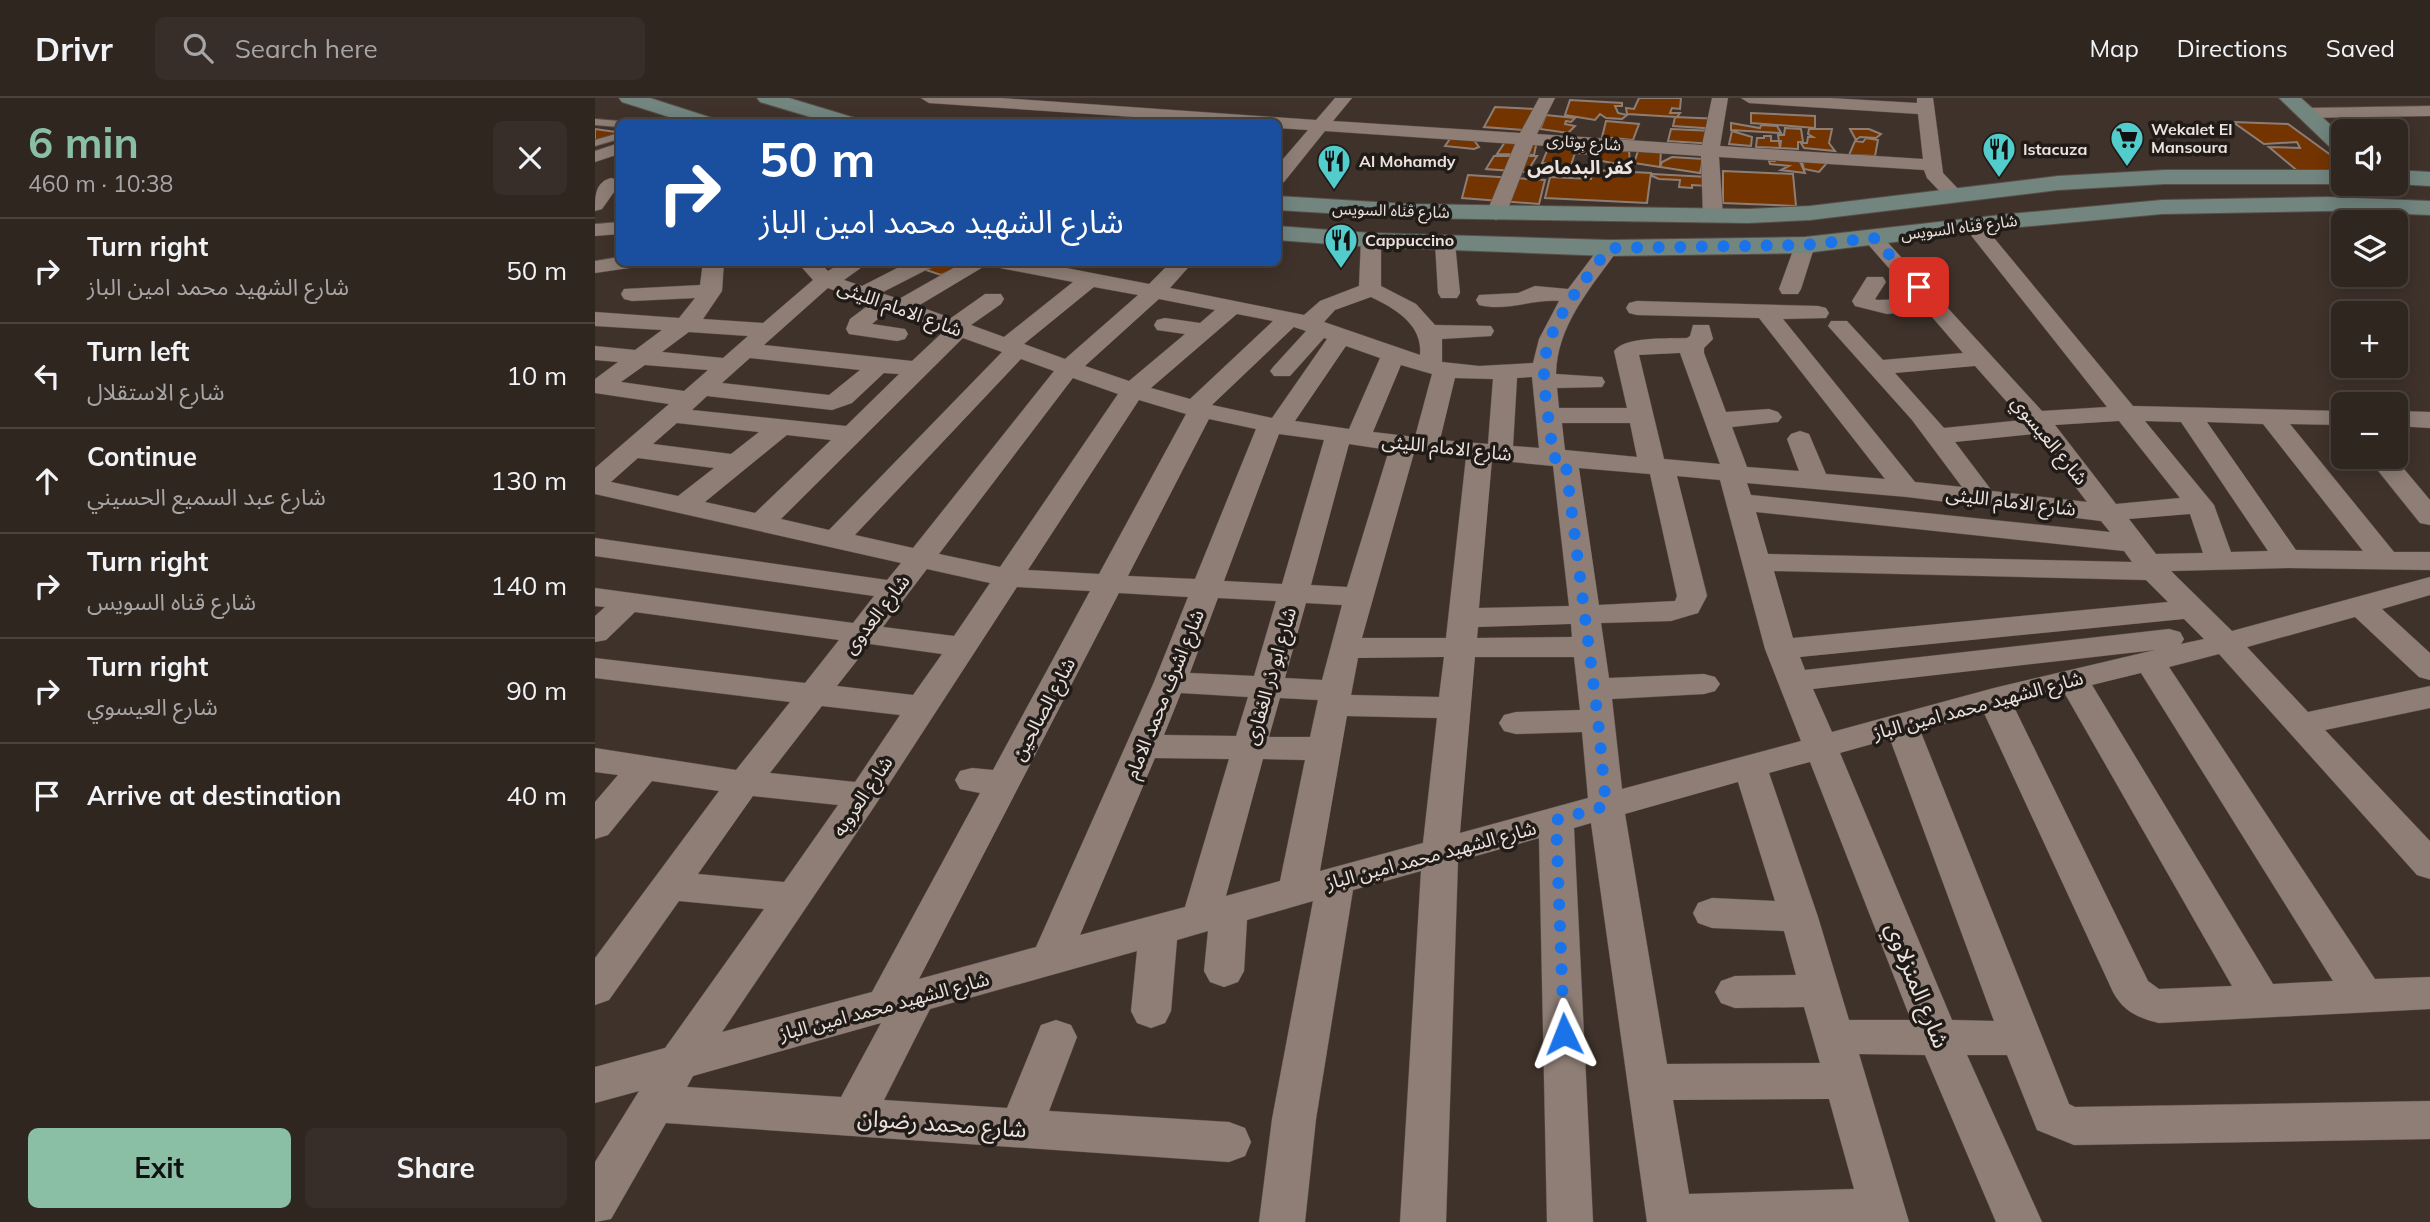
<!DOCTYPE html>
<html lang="en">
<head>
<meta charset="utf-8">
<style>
	:root { --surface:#2f2620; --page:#372e29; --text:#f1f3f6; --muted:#a7a5a5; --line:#4a433e; --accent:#8abfa5 }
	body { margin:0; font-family:Mulish,"Noto Sans Arabic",sans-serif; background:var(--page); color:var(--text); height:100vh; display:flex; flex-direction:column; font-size:26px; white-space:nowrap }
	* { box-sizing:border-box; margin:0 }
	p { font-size:23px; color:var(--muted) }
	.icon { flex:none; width:38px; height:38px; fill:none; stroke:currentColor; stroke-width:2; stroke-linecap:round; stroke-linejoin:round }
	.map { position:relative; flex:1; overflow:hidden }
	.panel { display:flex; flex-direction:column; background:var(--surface); width:595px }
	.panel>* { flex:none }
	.banner { position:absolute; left:21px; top:21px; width:665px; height:147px; border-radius:10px; box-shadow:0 4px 18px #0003,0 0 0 2px var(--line); background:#1a4fa0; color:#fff; overflow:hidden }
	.tools { position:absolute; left:1736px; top:21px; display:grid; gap:14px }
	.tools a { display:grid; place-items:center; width:77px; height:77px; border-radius:10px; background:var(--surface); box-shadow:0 4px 18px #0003,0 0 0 2px var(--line); font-size:35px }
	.pin { position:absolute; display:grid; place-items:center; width:60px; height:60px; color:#fff; margin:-30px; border-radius:14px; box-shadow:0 4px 10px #0006 }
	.me { position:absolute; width:77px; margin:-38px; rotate:358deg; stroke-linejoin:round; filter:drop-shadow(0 0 5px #0008) }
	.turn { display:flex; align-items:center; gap:24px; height:147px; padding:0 28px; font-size:32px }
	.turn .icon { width:91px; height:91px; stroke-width:2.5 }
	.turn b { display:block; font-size:49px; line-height:60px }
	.round { display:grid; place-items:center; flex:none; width:74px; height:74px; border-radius:10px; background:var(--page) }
	.headline { display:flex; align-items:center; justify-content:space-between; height:119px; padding:0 28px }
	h1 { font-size:42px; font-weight:700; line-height:52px; color:var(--accent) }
	.button { display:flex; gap:14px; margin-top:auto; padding:14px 28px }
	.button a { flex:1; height:80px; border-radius:10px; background:var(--accent); color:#111; font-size:28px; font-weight:700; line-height:80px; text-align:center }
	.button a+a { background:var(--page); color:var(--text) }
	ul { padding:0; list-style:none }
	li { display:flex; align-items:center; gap:21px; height:105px; padding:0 28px; border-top:2px solid var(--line) }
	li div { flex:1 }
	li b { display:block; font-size:26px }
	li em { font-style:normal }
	header { display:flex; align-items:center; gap:42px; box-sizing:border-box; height:98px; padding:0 35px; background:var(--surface); border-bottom:2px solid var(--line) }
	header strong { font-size:33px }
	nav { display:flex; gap:38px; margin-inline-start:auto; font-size:24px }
	.search { width:490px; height:63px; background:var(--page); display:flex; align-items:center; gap:18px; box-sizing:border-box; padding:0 24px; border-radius:10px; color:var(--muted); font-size:26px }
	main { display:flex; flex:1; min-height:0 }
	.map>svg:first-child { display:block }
	.building { fill:#743400; stroke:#8d7e75; stroke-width:2 }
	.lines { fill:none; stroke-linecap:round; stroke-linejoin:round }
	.lane-casing { stroke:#594e48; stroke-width:2 }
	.street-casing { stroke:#594e48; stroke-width:1 }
	.secondary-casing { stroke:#594e48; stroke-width:2 }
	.lane { fill:#8e7e76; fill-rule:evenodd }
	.street { fill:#8e7e76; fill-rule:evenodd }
	.secondary { fill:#72857f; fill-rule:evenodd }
	.route { stroke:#1a73e8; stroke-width:12; stroke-dasharray:0 21.6 }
	.labels { text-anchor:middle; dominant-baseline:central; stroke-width:7; stroke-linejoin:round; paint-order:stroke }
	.far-poi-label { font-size:16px; font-weight:bold; fill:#ebe2dd; stroke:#211b18; text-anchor:start }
	.far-street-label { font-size:16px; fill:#ebe2dd; stroke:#211b18 }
	.far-quarter-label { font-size:19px; font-weight:bold; fill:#ebe2dd; stroke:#211b18 }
	.street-label { font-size:19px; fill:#ebe2dd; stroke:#211b18 }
	.near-street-label { font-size:23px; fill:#ebe2dd; stroke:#211b18 }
</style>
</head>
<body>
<header>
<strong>Drivr</strong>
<div class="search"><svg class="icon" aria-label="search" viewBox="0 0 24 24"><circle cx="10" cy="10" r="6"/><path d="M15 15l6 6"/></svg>Search here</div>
<nav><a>Map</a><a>Directions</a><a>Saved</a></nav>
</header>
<main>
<section class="panel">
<div class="headline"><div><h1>6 min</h1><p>460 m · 10:38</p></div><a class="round"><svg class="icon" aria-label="close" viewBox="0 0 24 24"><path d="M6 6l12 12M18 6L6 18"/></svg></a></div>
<ul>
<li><svg class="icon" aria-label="right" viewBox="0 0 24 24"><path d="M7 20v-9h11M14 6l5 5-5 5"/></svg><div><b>Turn right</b><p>شارع الشهيد محمد امين الباز</p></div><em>50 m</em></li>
<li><svg class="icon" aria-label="left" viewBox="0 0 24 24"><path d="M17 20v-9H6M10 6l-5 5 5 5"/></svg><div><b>Turn left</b><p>شارع الاستقلال</p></div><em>10 m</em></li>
<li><svg class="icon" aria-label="ahead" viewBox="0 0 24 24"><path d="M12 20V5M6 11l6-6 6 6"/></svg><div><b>Continue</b><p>شارع عبد السميع الحسيني</p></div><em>130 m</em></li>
<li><svg class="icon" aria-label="right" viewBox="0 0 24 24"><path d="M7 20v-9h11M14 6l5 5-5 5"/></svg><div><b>Turn right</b><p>شارع قناه السويس</p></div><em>140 m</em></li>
<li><svg class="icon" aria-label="right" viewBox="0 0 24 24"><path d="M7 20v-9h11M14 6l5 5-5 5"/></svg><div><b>Turn right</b><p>شارع العيسوي</p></div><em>90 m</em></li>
<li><svg class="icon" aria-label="arrive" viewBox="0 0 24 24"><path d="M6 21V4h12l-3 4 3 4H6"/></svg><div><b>Arrive at destination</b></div><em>40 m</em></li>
</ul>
<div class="button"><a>Exit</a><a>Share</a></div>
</section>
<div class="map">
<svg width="1835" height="1124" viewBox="0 0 1835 1124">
	<rect width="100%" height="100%" fill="#3f322b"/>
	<!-- building -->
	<path class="building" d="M1044,0H1086L1085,11L1077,10L1075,15H1085L1082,19L1032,16L1031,10L1039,11Z
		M975,2L1027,5V8H1020L1023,15L1032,17L1027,21L1011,20L1005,16L1000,22L970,17Z
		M900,9L940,11L928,32L889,29Z
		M1156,15L1220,18V30L1156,25Z
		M951,17L980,20L976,24L971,23L970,26L980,28L973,35L945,31Z
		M1080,19L1126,21L1123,31L1078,28Z
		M1011,23L1044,26L1038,42L1007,39Z
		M1638,24L1693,26L1748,66V75H1705L1674,49L1705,50L1702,44L1669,46Z
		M1136,25L1165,30L1166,27L1182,28L1186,35L1136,32Z
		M1190,30L1206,31L1208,44H1203V51L1185,50L1183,37H1189Z
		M0,31L21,34L23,36L0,43Z
		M1076,31L1119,33L1120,46L1073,43Z
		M1214,31H1237L1234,45L1240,53L1209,50L1206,45H1212L1213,39H1218L1213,36Z
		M1255,31H1274L1286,36L1281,40L1265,39L1261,42Z
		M1137,33L1157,39L1156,48L1134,46Z
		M857,38L878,41L884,49L879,51L850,48Z
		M1169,38H1176V43H1186L1185,50L1161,49L1162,40H1169Z
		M1271,40L1283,42L1280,58L1254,57L1260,43L1268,44Z
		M912,41L942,43L939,57L902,56Z
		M956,43L998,47L999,56L980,55L976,67L947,65Z
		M1006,47L1028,49V53H1034L1035,63L1022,66L1002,62Z
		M1044,50L1066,51L1065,69L1039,65Z
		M899,58H942L932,74L891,71Z
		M1181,58L1203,59L1210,75L1186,72L1194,68L1175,66L1174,63H1180Z
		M1077,59L1108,61L1105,75L1065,69L1067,64Z
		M1206,60L1223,61L1231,66L1224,74L1209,71Z
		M998,72L1056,75L1052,105L950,100L955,79L996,81Z
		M1128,73L1198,76L1201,108L1128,105Z
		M1057,76L1113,79L1112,88L1097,87V90L1084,89L1085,82L1064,81L1057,78Z
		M873,77L950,82L944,106L867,100Z
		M346,164H369L373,165L346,177L331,172Z"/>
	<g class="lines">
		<defs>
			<path id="lane" d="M0,21L24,23L27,24H24V29L0,27Z
				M24,35V41L0,48V42Z"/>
			<path id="street" d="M326,0H406L721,22L740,0H757L738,23L925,35L944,0H960L942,36L1107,47L1117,0H1133L1125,48L1328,61L1323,16L1154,5L1146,0H1235L1322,5V0H1338L1348,75L1369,97L1366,101H1352L1332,80L1329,72L1124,59L1128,118L1118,124L1108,118L1106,58L938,47L911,116L901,122L891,116L920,46L730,33L689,84L682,85V68L713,32L682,30V24H613L334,5Z
				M1835,8V18L1711,20L1703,15L1711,10Z
				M24,45V56L0,64V53Z
				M16,80L23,82L24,87L7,111L0,113C0,99 0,84 16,80Z
				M1378,121L1385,123L1538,308L1748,313V327L1695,326L1799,454H1835V472L1693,470L1576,473L1637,533L1835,479V497L1787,511L1835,555V582L1824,579L1760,519L1652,549L1713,614L1835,588V610L1730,632L1835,743V781L1822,777L1624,556L1574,569L1780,881L1835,879V911L1564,925C1543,920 1528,913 1518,894L1389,615L1325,632L1474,1006L1480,1009L1835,1003V1041L1479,1047L1442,1032L1412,957H1372L1447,1124H1401L1330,957L1264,956L1314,1124H1052L996,725L979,730L998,1124H952L944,740L863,763L851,1124H805L826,773L758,792L721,1021L710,1124H664L677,1021L718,803L652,822L649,873L643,884L629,889L615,884L609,873L613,833L582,842L576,913L570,925L556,930L542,925L536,913L542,853L335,911L289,1002L412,1010L446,927L461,922L476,927L482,939L454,1013L634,1024L650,1030L656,1044L650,1058L634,1064L71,1025L16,1121L0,1124V1064L44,993L0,1005V969L70,950L169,811L84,803L14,902L0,907V860L124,693L57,683L13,737L0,741V704L23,677L0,674V650L141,672L195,604L0,580V560L210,585L244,542L40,514L11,542L0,544V518L10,509L0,508V490L258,525L279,498L0,458V440L292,482L306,465L0,396V370L74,306L0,295V281L23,264L0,262V248L40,252L67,232L0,228V214L84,220L100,200L37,203L29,201L26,196L29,191L105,187L108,164H129L127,193L108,221L168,225L218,182L202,164H224L233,173L248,164H274L249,182L267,188L314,164H342L339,168L286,195L304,201L369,164H440L554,186L576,164H598L575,190L709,217L725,203L764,188L766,142L769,138H783L786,142V188L821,206L840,227L896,228L899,233L896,238L847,241V264L884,268L938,265L944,241L964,203C937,201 912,214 884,207L881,202L884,197L923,195L940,188L973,191L1007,146H1021L1024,150C997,189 962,226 961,276L1007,279L1010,284L1007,289L962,290L964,310H1032L1019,253C1030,238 1074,241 1092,240L1095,238L1098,227H1114L1118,241L1109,250V255L1131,314L1174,311L1183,314L1187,319L1183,324L1137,329L1152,369L1204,373L1192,341L1196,336L1205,333L1214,336L1231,376L1290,381L1164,220L1042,217L1034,215L1031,210L1034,205L1042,203L1223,208L1231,210L1234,215L1231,220L1188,221L1320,384L1367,389L1317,322L1233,228L1236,223H1252L1288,262L1368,255L1331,212L1292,216L1260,208L1257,203L1272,179H1288L1291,184L1280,201L1282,202L1321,201L1271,144L1268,140L1271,136H1285L1447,313L1512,309L1371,131L1368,127L1371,123ZM395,165L405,170L478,184L409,239L376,227L406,206L409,201L406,196H390L356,220L323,208ZM499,189L543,197L470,261L429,246ZM233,190L275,206L255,221L251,231L254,236L302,243L310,241L313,236L310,231L277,226L293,212L349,233L317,263L169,247ZM776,199C801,211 828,227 825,257L729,224L740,212ZM564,201L620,212L605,225L570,220L562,222L559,227L562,232L590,236L534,283L490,268ZM642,216L678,223L595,301L556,290ZM699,229L711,233L679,268L675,273L679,278H695L729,240L732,241L677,320L617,307ZM94,234L153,238L128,260L67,254ZM368,240L407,254L234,432L186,421ZM751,248L785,260L754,331L700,323ZM1085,255L1125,366L1069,361L1044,257ZM155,260L265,272L234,297L127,285ZM426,261L459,273L318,450L260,437ZM50,267L113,272L89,293L26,284ZM806,267L837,276L820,339L778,334ZM1380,268L1428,322L1349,330L1300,275ZM289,275L304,276L251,328L97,312L112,298L237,312L257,305ZM937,279L944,350L918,348L922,280ZM478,280L523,296L405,469L344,456ZM860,280L898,281L893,346L845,342ZM544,302L591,316L504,476L433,472ZM614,321L661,331L600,481L533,478ZM1524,323L1585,400L1521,406L1460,327ZM1550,323L1586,324L1673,453L1636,454L1619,407ZM1612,324L1668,326L1768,453L1701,452ZM82,325L164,334L136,356L58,346ZM967,325H1035L1042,359L970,352ZM684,336L729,342L687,486L629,483ZM1440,336L1492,404L1397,393L1360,344ZM192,337L236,342L160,415L110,404ZM754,346L794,352L752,489L716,487ZM819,355L871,359L851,540H767ZM43,360L119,370L83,398L16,384ZM897,362L958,368L974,508L884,510ZM984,370L1055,376L1082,498L1080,503L1004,507ZM1082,378L1125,382L1170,551L1206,643L1027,691L1017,601L1109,596L1120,593L1125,586L1120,579L1109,576L1014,580L1006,525L1076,523L1103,515L1112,498ZM1152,385L1312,399L1506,423L1515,434L1156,397ZM1161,414L1529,453L1537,464L1173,456ZM1595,416L1608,455L1561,456L1534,421ZM332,471L395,485L359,538L288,529ZM1179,473L1551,482L1573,504L1198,540ZM422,489L495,493L398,672L377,670L365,673L360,682L365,691L385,695L277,894L127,934L281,706ZM524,495L593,499L559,584L441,849L324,881ZM623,500L681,503L659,578L595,575ZM711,505L747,507L727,582L690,580ZM1589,521L1609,541L1586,546L1589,541L1585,534L1574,531L1210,572L1205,559ZM976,526L977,539L882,540L883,529ZM275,546L347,556L318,597L242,588ZM1560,552L1399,590L1237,634L1218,591ZM849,559L844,599L756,597L763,560ZM880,559H979L985,612L921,614L909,617L904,625L909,633L921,636L987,634L993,700L865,735ZM1546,575L1738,883L1678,886L1497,587ZM1469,594L1637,888L1564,891L1553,883L1418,607ZM586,595L653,599L641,638L569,637ZM685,600L723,602L715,639H674ZM227,608L305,617L260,684L175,675ZM752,618L842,620L828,745L725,773ZM1295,641L1399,923L1357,922L1245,655ZM560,660L634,661L590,809L485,837ZM668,661L710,662L685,783L631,798ZM1215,664L1316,922H1254L1223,819L1174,675ZM1143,684L1180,803L1117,800L1103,805L1098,815L1103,825L1117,830L1189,833L1201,877L1140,878L1126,883L1120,894L1126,905L1140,910L1209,909L1225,965L1072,966L1030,716ZM158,698L243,707L189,784L103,776ZM286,925L246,999L92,989L98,978ZM1234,1001L1259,1091L1094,1096L1078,1002Z
				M24,124V136L0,138V126Z
				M850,139L857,141L860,145L865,195L862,200H846L843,195L840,145L843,141Z
				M1210,141L1217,143L1220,147L1206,191L1203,196H1187L1184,191L1200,147L1203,143Z
				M24,159V164H44L34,170L0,175V163Z
				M1801,313L1835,314V330L1801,328Z
				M1772,359H1799L1835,402V427L1825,425Z"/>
			<path id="secondary" d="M24,0H55L117,20L121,24H90L27,4Z
				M162,0H194L260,20L264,24H232L165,4Z
				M1684,0H1706L1748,38V55L1740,54Z
				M1570,72H1748V86H1570L1463,92L1215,122L1153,125L814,120L682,112V98L814,106L1153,111L1215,108L1463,78Z
				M1801,72L1835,74V88L1801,86Z
				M1733,99L1835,103V117L1733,113L1567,116L1414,130L1210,155L1014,158L776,149L682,142V128L776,135L1014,142L1210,139L1414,116L1567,102Z"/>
		</defs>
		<!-- lane casing -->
		<use href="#lane" class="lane-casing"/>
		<!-- street casing -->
		<use href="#street" class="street-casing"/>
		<!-- secondary casing -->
		<use href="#secondary" class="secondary-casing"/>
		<!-- lane -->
		<use href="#lane" class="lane"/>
		<!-- street -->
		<use href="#street" class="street"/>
		<!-- secondary -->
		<use href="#secondary" class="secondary"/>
	</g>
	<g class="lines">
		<!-- route -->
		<path class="route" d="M969,936L961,722L1011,708L1003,622L970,360H958C956,331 949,301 949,273C949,228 989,184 1014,150L1210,147L1279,140L1324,189"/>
	</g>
	<!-- icons -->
	<defs>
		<symbol id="supermarket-pin" viewBox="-11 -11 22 30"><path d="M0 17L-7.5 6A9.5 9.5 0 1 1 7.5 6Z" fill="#52cdcc" stroke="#211b18"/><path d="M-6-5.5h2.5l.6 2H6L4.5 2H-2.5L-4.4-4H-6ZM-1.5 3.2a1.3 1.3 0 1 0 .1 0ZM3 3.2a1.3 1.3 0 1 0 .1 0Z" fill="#111"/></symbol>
		<symbol id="restaurant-pin" viewBox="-11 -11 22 30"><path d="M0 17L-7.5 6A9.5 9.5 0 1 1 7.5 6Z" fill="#52cdcc" stroke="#211b18"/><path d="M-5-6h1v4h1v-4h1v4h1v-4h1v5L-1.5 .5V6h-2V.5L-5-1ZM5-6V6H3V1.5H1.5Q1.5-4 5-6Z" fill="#111"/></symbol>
	</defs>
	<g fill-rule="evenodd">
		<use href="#supermarket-pin" x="1513" y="21" width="38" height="52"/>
		<use href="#restaurant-pin" x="1385" y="32" width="38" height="52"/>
		<use href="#restaurant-pin" x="720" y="44" width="38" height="52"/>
		<use href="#restaurant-pin" x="727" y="123" width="38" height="52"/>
	</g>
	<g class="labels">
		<!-- far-poi labels -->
		<g class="far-poi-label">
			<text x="1556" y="31">Wekalet El<tspan x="1556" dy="18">Mansoura</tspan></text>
			<text x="1428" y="51">Istacuza</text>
			<text x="764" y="63">Al Mohamdy</text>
			<text x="770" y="142">Cappuccino</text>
		</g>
		<!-- far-street labels -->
		<g class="far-street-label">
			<text transform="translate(989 44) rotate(4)">شارع بوتارى</text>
			<text transform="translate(796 112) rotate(2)">شارع قناه السويس</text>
			<text transform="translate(1364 129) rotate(-7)">شارع قناه السويس</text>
		</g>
		<!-- far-quarter labels -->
		<g class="far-quarter-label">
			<text x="985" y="69">كفر البدماص</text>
		</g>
		<!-- street labels -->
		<g class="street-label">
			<text transform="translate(305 210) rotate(20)">شارع الامام الليثى</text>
			<text transform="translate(1455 342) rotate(51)">شارع العيسوي</text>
			<text transform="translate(852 349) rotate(6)">شارع الامام الليثى</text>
			<text transform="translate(1416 403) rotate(7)">شارع الامام الليثى</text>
			<text transform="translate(281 516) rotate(-52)">شارع العدوى</text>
			<text transform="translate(675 578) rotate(-74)">شارع ابو ذر الغفارى</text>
			<text transform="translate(569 596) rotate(-68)">شارع اشرف محمد الامام</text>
			<text transform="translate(1383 607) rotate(-15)">شارع الشهيد محمد امين الباز</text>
			<text transform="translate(448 611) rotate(-62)">شارع الصالحين</text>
			<text transform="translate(267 698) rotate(-56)">شارع العروبه</text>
			<text transform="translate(836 757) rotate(-15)">شارع الشهيد محمد امين الباز</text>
			<text transform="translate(289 908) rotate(-15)">شارع الشهيد محمد امين الباز</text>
		</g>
		<!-- near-street labels -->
		<g class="near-street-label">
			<text transform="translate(1323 887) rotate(68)">شارع المنزلاوي</text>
			<text transform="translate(347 1025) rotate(4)">شارع محمد رضوان</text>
		</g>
	</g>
</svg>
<div class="tools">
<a><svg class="icon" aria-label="sound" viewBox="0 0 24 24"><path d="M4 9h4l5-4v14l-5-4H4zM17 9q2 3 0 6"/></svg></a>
<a><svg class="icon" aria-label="layers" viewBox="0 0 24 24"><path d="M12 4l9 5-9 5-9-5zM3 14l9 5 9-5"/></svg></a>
<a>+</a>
<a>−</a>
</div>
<div class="pin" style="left:1324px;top:189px;background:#d93025"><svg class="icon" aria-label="arrive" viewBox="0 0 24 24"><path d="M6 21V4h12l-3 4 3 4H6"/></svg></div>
<svg class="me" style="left:969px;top:936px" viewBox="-20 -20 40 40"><path d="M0-17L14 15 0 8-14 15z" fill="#1a73e8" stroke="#fff" stroke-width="4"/></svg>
<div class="banner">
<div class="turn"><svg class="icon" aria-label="right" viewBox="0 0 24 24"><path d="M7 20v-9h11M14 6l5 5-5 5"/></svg><div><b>50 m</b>شارع الشهيد محمد امين الباز</div></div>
</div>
</div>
</main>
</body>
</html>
